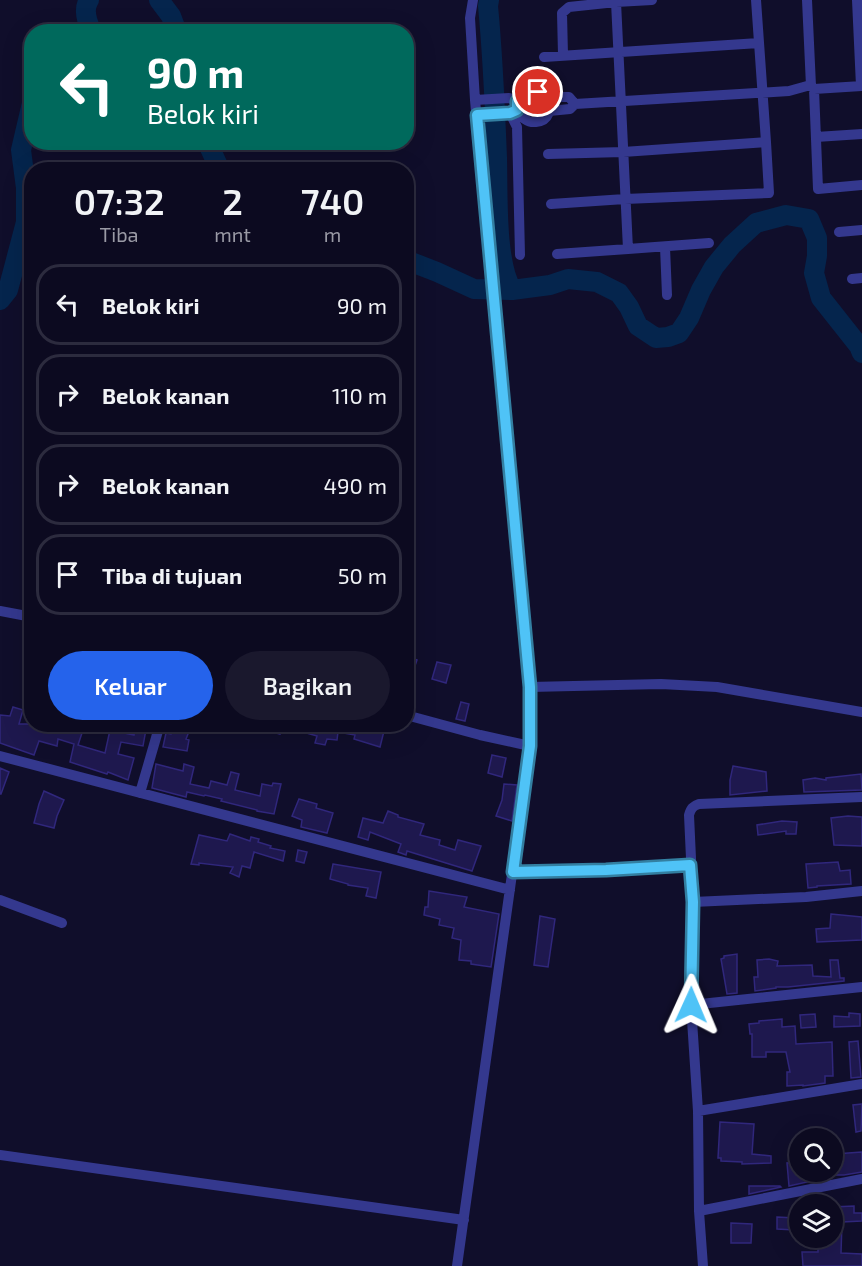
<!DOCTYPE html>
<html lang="id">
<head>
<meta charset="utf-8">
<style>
	:root { --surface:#0c0a20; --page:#1a182d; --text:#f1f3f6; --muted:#9a9aa5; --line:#2c2b3e; --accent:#2563eb }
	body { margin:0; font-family:"Exo 2",sans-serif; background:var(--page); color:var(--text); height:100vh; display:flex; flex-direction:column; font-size:22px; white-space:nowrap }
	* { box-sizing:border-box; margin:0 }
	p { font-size:20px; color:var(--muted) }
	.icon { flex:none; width:33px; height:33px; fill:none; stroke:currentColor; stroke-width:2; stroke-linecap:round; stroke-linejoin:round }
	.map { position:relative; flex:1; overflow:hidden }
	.drawer { position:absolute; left:24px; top:162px; width:390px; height:570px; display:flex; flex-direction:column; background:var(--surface); border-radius:24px; box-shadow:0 6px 24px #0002,0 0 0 2px var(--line) }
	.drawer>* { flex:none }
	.banner { position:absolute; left:24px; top:24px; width:390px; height:126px; border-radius:24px; box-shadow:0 6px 24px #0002,0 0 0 2px var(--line); background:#00695c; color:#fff; overflow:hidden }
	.tools { position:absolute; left:789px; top:1128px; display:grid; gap:12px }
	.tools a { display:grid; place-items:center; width:54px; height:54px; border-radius:50%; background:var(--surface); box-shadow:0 6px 24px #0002,0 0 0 2px var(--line); font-size:30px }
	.pin { position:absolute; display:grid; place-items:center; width:51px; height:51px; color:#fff; margin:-26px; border:3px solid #fff; border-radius:50%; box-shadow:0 2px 6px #0007 }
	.me { position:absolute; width:66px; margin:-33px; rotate:1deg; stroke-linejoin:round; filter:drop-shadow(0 0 4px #0008) }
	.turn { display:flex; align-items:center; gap:21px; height:126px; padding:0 24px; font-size:27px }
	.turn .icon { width:78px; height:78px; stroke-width:2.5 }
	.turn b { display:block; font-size:42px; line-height:51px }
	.eta { display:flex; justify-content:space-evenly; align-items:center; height:102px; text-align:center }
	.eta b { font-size:36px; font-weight:600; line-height:42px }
	.cta { display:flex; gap:12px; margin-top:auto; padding:12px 24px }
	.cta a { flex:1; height:69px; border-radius:36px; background:var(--accent); color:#fff; font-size:24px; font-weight:600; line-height:69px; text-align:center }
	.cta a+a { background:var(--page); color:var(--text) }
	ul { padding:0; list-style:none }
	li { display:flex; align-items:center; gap:18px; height:81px; margin:0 12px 9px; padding:0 12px; border:3px solid var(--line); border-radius:24px }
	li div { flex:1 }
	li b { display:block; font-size:22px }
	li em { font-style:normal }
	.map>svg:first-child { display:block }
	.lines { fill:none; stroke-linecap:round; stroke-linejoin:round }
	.river { stroke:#05254d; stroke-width:20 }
	.building { fill:#1e184e; stroke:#30277c; stroke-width:1.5 }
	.street { stroke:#34388e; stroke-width:10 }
	.route-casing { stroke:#337fa1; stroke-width:15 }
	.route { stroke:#4fc3f7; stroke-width:10 }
</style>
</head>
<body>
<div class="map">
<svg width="862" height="1266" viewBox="0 0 862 1266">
	<rect width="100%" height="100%" fill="#100e2b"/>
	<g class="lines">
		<!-- river -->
		<path class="river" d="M89,0C83,9 87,22 92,32
			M159,0L171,16L177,32
			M489,0L488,6C493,57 495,107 497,158C498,193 495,262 512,290
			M204,142L209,146L220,170
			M406,260L437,272L474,289L512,290L550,285L568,279L597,282L619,293L629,307L638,326L656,338L668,337L679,333L689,318L701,290L714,267L732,245L756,223L786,215L809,219L817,238V256L814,273L821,298L859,346L862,353
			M0,300L8,290L26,222V188L21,150L32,103"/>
	</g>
	<!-- building -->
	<path class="building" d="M406,656L417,660L408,686L406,685Z
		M437,662L451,665L446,683L432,679Z
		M461,702L469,704L465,721L456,719Z
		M13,707L23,710L19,724H37L63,732L66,724H85L78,745L105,753L110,730L134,735L136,724H147L143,746L121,742L118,754L134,758L128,780L108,772L107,774L70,762L74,744L58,739L57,746L39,741L34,755L0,743V715L10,716Z
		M174,724H192L186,739L189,740L187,751L163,747L166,733L171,734Z
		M255,724H282L280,734L254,727Z
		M306,724H358L384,731L380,747L354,739L355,735L338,732L337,740L327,739L325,745L315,743L317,736L303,732Z
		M492,755L506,758L502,777L488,773Z
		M156,764L183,771L184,764L194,767L190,784L209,788L211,781L227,785L231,772L239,774L235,790L260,796L262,784L272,786L273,783L281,784L274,814L257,811V810L221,801L222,799L205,795L204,796L187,792L186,797L152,788Z
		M733,766L766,772L767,791L730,795V780Z
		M0,768L9,772L1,794H0Z
		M861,774L862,790L804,792L803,780L815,778L826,780V778Z
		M504,784L517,785L512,821L496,816L502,800Z
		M44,791L64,800L57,816L54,828L34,823L39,804Z
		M299,799L317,804L316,808L333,813L327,833L301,827L302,820L292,816Z
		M388,811L398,815V817L424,824L420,835L440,840L439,845L455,850L458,840L481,846L472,871L407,851L406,855L398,852L401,844L370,832L368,840L358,837L363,818L383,823Z
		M848,816L862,817V846L834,845L831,818Z
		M782,821L797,822L796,834H786V831L758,835L757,825Z
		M230,834L250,841L251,837L259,839L258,842L271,846L270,848L285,851L283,861L254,852L250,868L242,866L239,877L230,873L233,867L199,863V865L191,864L199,835L227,841Z
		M298,850L307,852L304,863L296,861Z
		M838,862L840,871L850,870L851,884L817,886V887L808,888L806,864Z
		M333,864L381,872L376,898L366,896L368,888L348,885V884L330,879Z
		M429,891L467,897L464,907L499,914L491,967L471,964V961L459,960L461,940L452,938L454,928L439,925L440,919L424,915L425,907H428Z
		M831,914L862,917V940L817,942L816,929L830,928Z
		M540,916L555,919L548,967L534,965Z
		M737,954V993L727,994L721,959L724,958V956Z
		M769,959L778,961L777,966L812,965L813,976L831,977L830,960H838L840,978H844V981L788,987H776V988L755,991L754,977H758L757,960Z
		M849,1013L860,1014V1026L834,1027V1016L849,1017Z
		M815,1014L816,1027L801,1028L800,1015Z
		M782,1019V1027L795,1026L796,1044L832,1042L833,1076H825V1083L803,1086V1085L787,1086V1072H790L786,1052H766V1057H752V1034H750L749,1024L759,1023V1021Z
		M858,1041L861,1077L851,1078L849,1042Z
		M862,1104L861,1131L856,1132L853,1105Z
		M720,1122L754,1124L752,1154L771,1156V1163L742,1164V1162L721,1161V1158H718Z
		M862,1152V1172L844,1175H834L835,1154Z
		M800,1162V1172H815L816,1180L789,1186L787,1163Z
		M749,1186H780L781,1187L749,1194Z
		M854,1206V1213H862V1221L842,1222L841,1253L862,1254V1266H803L802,1252H818V1238H833L832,1207Z
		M777,1217L795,1218V1230L777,1229Z
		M731,1223L752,1224L751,1243H731Z"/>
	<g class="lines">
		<!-- street -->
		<path class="street" d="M652,0L616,2L628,249L709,243
			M807,0L811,86
			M857,0L861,86
			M563,55L562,13L569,7L616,2V0
			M544,57L759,43
			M814,89L818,189L862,185
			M546,97H569L575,104L570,109L549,111
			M475,100L509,98L517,101
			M575,104L789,91L807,86H811L814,89L862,86
			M510,113L517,127L520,255
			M477,115L510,113L517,110C521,117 527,123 536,122C563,120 545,72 517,101V110
			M816,137L862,134
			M548,154L623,152L766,142L756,0
			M551,204L625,199L769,193L766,142
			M839,232L862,230
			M665,247L667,295
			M557,254L628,249
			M852,279L862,278
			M0,611L32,617
			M530,687L661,684L717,687L862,712
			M406,715L480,735L530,746
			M0,756L510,890
			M140,793L160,724
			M513,872L606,870L690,865
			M0,900L62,923
			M693,902L806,897L862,891
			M691,1005L862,987
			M698,1111L862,1084
			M0,1155L464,1220
			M699,1211L862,1179
			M457,1266L530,746V687L524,627L475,100L470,18L473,0
			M703,1266L699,1211L698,1111L691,1005L693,902L689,815C691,808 693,806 699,804L862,797"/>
	</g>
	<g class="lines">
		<defs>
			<path id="route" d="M538,92L524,94L517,101V110L510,113L477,115L530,687V746L513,872L606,870L690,865L693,902L691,1005"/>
		</defs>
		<!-- route casing -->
		<use href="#route" class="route-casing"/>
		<!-- route -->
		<use href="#route" class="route"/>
	</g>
</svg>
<div class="tools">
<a><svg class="icon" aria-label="search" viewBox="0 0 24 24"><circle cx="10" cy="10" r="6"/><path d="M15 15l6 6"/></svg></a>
<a><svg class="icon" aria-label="layers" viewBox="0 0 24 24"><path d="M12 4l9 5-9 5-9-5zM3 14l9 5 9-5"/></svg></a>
</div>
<div class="pin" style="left:538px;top:92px;background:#d93025"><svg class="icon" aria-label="arrive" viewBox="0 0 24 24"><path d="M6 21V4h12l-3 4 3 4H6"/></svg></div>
<svg class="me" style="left:691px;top:1005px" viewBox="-20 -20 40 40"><path d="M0-17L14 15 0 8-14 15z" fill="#4fc3f7" stroke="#fff" stroke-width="4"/></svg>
<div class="banner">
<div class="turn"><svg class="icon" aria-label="left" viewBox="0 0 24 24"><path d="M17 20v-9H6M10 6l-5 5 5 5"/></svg><div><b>90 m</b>Belok kiri</div></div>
</div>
<section class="drawer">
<div class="eta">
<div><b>07:32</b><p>Tiba</p></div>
<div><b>2</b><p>mnt</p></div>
<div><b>740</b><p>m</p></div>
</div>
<ul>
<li><svg class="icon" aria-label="left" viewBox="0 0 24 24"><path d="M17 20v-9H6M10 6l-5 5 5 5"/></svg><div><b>Belok kiri</b></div><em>90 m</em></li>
<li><svg class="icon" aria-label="right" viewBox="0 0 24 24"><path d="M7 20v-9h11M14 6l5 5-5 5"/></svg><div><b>Belok kanan</b></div><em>110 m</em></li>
<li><svg class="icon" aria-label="right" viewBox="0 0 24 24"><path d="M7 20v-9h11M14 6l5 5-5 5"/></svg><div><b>Belok kanan</b></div><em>490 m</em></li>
<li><svg class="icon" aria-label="arrive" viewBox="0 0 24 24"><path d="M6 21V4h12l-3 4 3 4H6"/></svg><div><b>Tiba di tujuan</b></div><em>50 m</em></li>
</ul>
<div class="cta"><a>Keluar</a><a>Bagikan</a></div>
</section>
</div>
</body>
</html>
